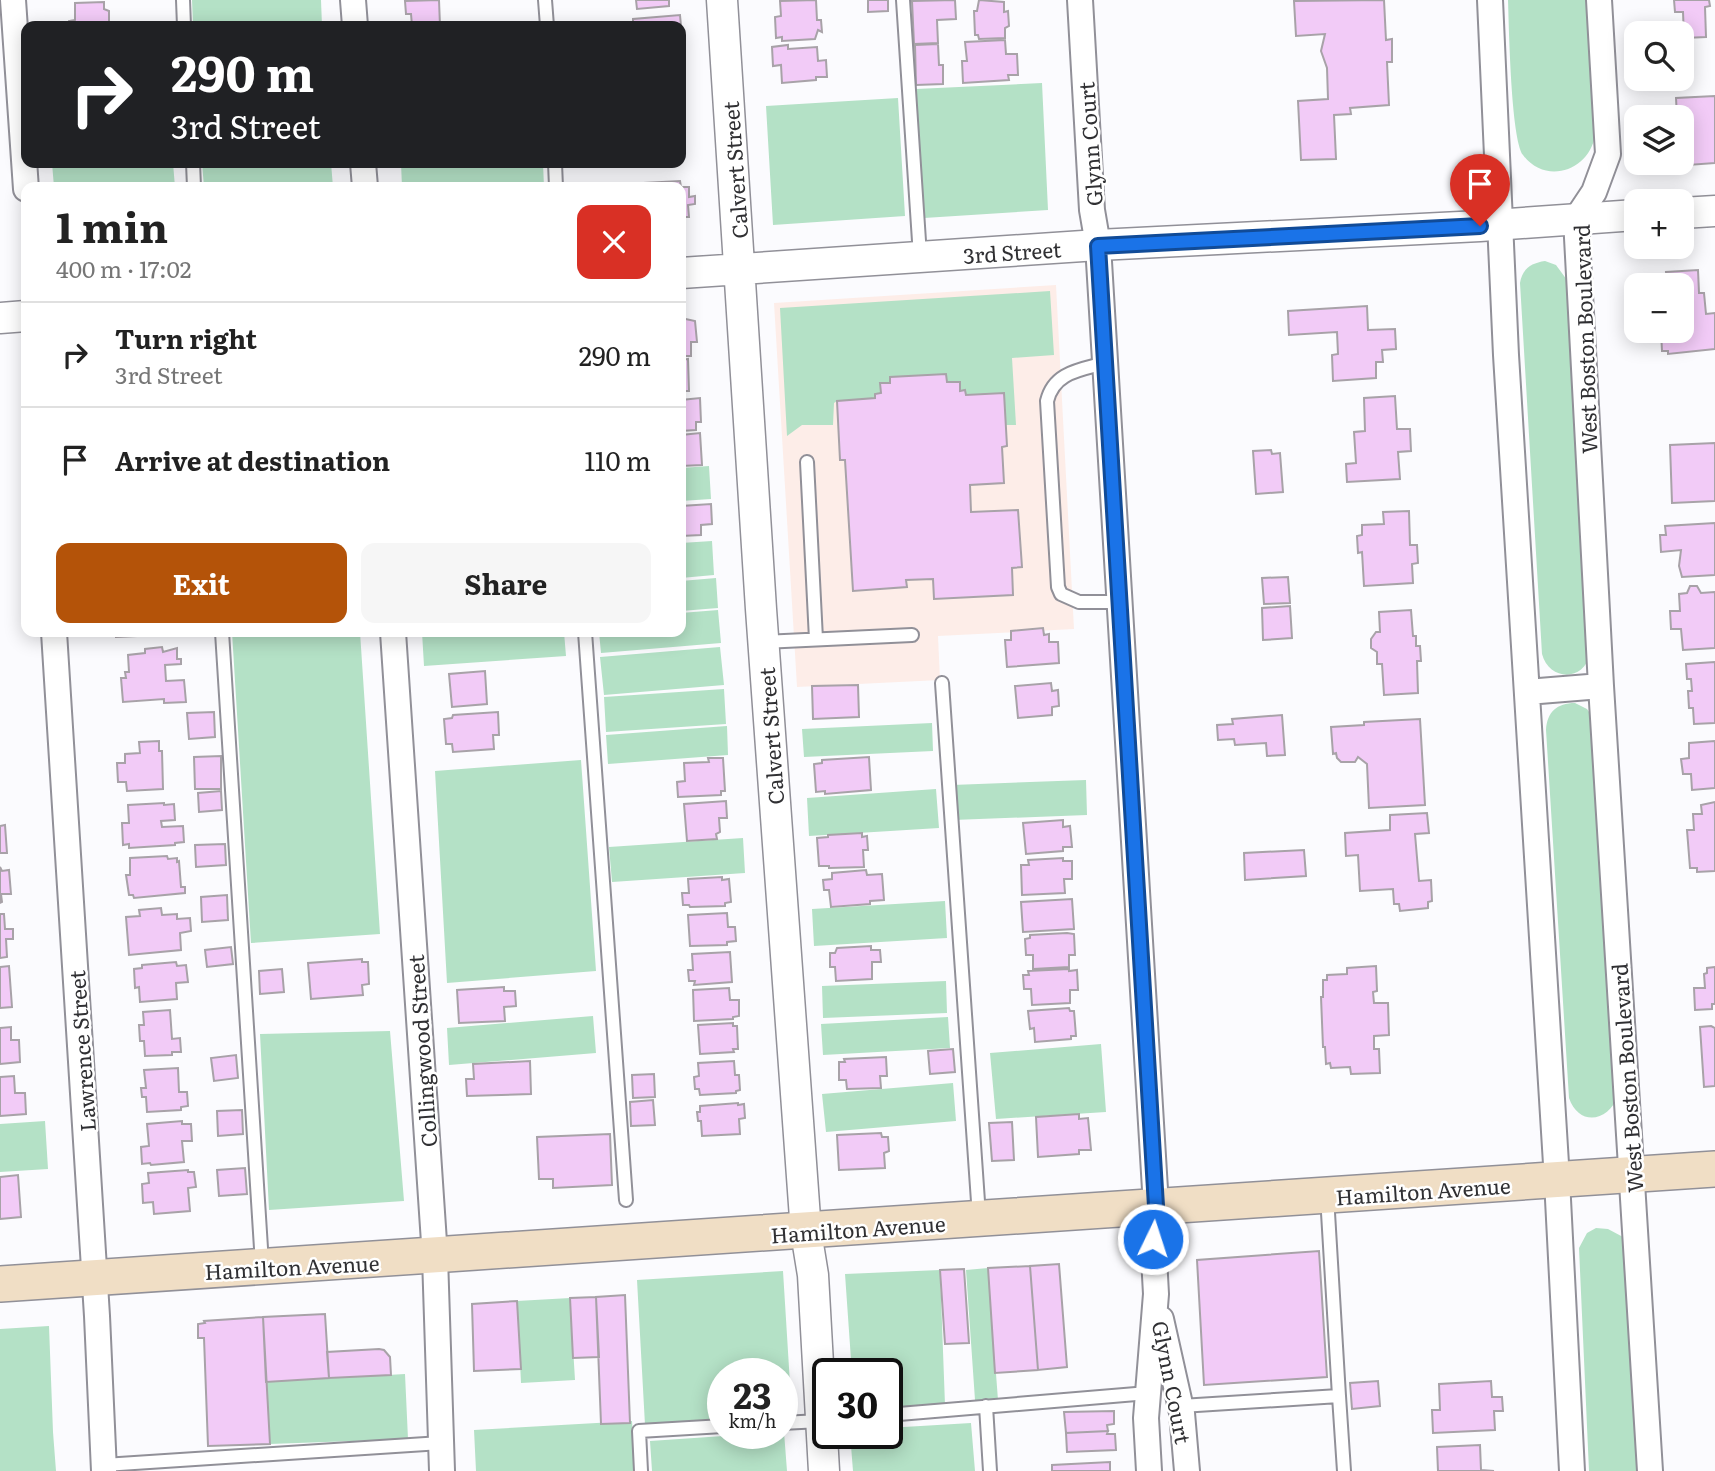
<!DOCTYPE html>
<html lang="en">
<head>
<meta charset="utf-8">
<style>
	:root { --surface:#fff; --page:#f6f6f6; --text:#222; --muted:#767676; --line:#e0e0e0; --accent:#b45309 }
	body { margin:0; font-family:Literata,serif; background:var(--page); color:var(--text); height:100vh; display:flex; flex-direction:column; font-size:26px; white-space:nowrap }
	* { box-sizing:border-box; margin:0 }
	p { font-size:23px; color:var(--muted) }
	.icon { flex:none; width:38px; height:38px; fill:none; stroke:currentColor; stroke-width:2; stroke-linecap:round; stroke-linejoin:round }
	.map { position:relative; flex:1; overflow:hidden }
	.panel { position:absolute; left:21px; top:182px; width:665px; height:455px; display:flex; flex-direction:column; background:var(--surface); border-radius:14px; box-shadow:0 4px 18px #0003 }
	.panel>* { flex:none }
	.hud { position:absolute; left:21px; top:21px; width:665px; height:147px; border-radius:14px; box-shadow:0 4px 18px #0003; background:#202124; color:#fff; overflow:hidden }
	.fabs { position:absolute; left:1624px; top:21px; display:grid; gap:14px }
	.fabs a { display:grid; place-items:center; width:70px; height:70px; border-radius:14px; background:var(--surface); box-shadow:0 4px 18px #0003; font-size:35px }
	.speed { position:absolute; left:707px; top:1358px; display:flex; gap:14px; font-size:35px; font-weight:700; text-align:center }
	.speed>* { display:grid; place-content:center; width:91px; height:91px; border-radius:50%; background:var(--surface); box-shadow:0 4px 18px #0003; line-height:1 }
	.speed small { font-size:18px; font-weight:400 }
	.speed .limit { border:4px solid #111; border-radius:10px; background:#fff; color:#111 }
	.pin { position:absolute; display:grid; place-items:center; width:60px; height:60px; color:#fff; margin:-72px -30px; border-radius:50% 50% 50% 0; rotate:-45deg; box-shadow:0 0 7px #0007 }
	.pin .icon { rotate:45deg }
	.me { position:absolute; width:77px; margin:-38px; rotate:4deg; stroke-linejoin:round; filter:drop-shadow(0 0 5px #0008) }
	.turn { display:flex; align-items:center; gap:24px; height:147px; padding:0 35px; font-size:32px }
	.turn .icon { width:91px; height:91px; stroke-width:2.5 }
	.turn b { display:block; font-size:49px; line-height:60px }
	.round { display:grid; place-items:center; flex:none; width:74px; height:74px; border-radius:14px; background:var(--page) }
	.overview { display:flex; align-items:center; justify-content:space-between; height:119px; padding:0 35px }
	h1 { font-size:42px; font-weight:700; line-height:52px }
	.action { display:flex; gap:14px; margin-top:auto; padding:14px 35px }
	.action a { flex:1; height:80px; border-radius:14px; background:var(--accent); color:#fff; font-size:28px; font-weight:700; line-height:80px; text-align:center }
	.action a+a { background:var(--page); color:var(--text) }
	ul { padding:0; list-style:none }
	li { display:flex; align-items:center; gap:21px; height:105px; padding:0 35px; border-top:2px solid var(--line) }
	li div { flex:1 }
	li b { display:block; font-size:26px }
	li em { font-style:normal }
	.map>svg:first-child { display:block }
	.education { fill:#fdede8 }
	.green { fill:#b4e1c6 }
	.building { fill:#f2cbf7; stroke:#a8a2a8; stroke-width:2 }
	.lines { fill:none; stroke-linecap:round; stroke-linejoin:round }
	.service-casing { stroke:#919098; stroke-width:16 }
	.minor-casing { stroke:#919098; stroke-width:28 }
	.tertiary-casing { stroke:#919098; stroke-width:33 }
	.secondary-casing { stroke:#919098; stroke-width:38 }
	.service { stroke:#fff; stroke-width:12 }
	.minor { stroke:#fff; stroke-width:24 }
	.tertiary { stroke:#fff; stroke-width:30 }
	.secondary { stroke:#f0dec5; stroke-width:35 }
	.route-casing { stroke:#114b97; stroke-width:18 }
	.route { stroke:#1a73e8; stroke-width:12 }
	.labels { text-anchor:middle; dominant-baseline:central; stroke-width:5; stroke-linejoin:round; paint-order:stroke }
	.street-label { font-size:21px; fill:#303033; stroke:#fff }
</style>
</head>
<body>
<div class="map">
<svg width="1715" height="1471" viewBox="0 0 1715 1471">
	<rect width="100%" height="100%" fill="#fbfbfe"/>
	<!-- education -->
	<path class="education" d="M1056,285L1074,629L938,636L940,680L797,687L774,303Z"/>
	<!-- green -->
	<path class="green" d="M192,0H321L322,26H193Z
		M1508,0H1586L1595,135C1590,170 1546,186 1523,155C1511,138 1509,28 1508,0Z
		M1042,83L1048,210L924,218L916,89Z
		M898,98L905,216L773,225L766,106Z
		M52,163H173L175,187H54Z
		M202,163H331L333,187H204Z
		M401,163H543L544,187H402Z
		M1545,261L1556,265L1567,280L1590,654C1584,682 1549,681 1542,654L1520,283C1522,269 1531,263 1545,261Z
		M1050,291L1054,355L1012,358L1016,425H1005L966,395L965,391H960V382H947L946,374L880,384L881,393L876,394L875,398L837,401L834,403L833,425H802L787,436L780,308Z
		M709,466L711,499L681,501V468Z
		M712,541L714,575L681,578V543Z
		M716,578L718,608L681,611V581Z
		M718,610L721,643L601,653L599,632H681V613Z
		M232,632H360L380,934L251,943Z
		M422,632H564L566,656L424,666Z
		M720,647L724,685L604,695L600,657Z
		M724,689L726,724L606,732L604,697Z
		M1575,703L1587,709L1594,719L1618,1095C1609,1122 1579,1127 1569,1098L1546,730C1547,712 1557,703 1575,703Z
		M932,723L933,751L804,757L802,729Z
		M727,726L728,755L608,764L606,735Z
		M581,760L596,971L447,983L435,771Z
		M1086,780L1087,815L953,820L952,785Z
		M936,789L939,828L809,836L807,798Z
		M743,838L745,873L612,882L609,847Z
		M945,901L947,938L814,946L812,909Z
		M946,981L947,1013L823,1018L822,986Z
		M593,1016L596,1053L449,1065L447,1028Z
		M948,1017L950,1048L823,1055L821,1024Z
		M390,1031L404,1201L269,1210L260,1034Z
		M1101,1044L1106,1112L996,1119L990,1053Z
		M953,1083L956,1121L826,1132L822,1094Z
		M45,1121L48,1169L0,1172V1124Z
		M1596,1228L1608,1229L1623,1237L1639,1471H1589L1579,1248L1587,1233Z
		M988,1268L998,1400H975L966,1270Z
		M940,1270L945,1405L887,1409V1374H852L845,1274Z
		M783,1271L792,1416H782V1374H723V1420L645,1425L637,1280Z
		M570,1298L575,1380L521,1383L517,1301Z
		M49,1326L53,1432L56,1471H0V1329Z
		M405,1374L408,1439L270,1444L266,1382Z
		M632,1421L635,1471H476L474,1430Z
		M971,1423L975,1471H853L850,1433H887V1428Z
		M784,1432L787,1471H652L650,1441Z"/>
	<!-- building -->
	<path class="building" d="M439,0L440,26H412L411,14H406L405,1Z
		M636,0H669V6L637,9Z
		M816,0L817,20H821L822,32L818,30L815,39L782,41V37L776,38L775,17L781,16L780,1Z
		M868,0H888V11L868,12Z
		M955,0L956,19L937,20L938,43L914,44L912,1Z
		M979,0L1004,2V12L1008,11L1009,26L1005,28V38L979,39L978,35H975L974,11H977Z
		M1384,0L1386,40L1392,39V62H1387L1389,105L1350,108L1351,114L1334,115L1336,159L1301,160L1298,101L1328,99L1327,68L1321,51L1325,34L1296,36L1294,1Z
		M1674,0H1709L1710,6L1705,7L1706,37L1684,38L1683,12H1675Z
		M104,2V9L109,11V26H69V21L75,20V3Z
		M680,15L681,26H624V23H633V19Z
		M1005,40L1006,54H1017L1018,75H1008L1009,80L963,83L962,61H967L965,42Z
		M938,44L939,65H943V84L916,85L915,45Z
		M788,45V49L817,47L818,61L826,60L827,77H816V80L782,83L781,65L773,66L772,47Z
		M1715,96V163L1688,165V153L1682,154V117H1677L1676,98Z
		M680,181L681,187H689V197L695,196V204L688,205L689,217H681V187H644V183Z
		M1698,270L1699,293H1704L1706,314L1715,313V349L1668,354V351H1662L1661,331H1682V285H1667L1666,272Z
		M1367,306L1368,330L1395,329L1396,349L1382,350L1383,362H1376V378L1333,381L1332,355L1338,354L1337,332L1289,335L1288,311Z
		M681,318L695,321L697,342H691V356H681Z
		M688,359L689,391H681V360Z
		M946,374L947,382H960V391L965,390L966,395L1004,393L1007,446L1002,447L1004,483L970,485L971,512L1018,510L1022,567L1012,568L1013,595L934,599L933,579L906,580L907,587L853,591L845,460H840L837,401L875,398V394L881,393L880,383H890V377Z
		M1395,396L1397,429H1410L1411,451L1398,452L1400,479L1347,482L1346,464L1356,463L1354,432L1365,431L1364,398Z
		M700,398L701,422H696V430L681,431V400Z
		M700,433L702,465L681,466V435Z
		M1715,443V501L1672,503L1670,445Z
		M1271,450L1272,454L1280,453L1283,492L1256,494L1253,451Z
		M711,504L712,524L701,525V535L681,536V506Z
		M1409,511L1410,545H1417L1418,563L1412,564L1413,583L1364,586L1362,552L1358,553L1357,536L1362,535V525L1384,524L1383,512Z
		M1715,523V575L1682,577L1679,566L1681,550L1661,552L1660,535H1666L1665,526Z
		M1288,577L1290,603L1264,604L1262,578Z
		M1690,586H1697L1701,593L1715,592V648L1683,650L1681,629H1671L1670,611H1680L1679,594L1687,593Z
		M1290,606L1292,638L1263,640L1262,608Z
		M1411,610L1413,636H1416V646H1420L1421,661H1417L1418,693L1384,695L1382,664H1377V652L1371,648V639L1376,632H1380L1379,612Z
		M1043,628L1044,635L1049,634V642H1058L1059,663L1007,667L1005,640H1011V631Z
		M116,632H159V635L116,637Z
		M162,647L163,652L177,648V659H181V664L165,665L166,681L184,680L186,702L164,703V699L123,702L121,678H126L125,672H129L128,655L145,653V649Z
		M1715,662V723L1694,724L1693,708H1689L1688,691H1692L1691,679H1687L1686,664Z
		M485,671L487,704L452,707L449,674Z
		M1051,683L1052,691L1058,690L1059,706L1052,707V715L1018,718L1015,686Z
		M858,685L859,717L813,719L812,686Z
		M214,712L215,737L189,739L187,713Z
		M498,712L499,735H493L494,749L453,752L452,744H446L444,719L452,718L453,715Z
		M1282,715L1285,755L1267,756L1266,743L1235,745L1234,739L1218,740L1217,725L1233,724L1232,719Z
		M1420,719L1425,805L1369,808L1367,764L1358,757L1355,762H1341L1337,758L1336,753L1333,754L1331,727L1364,725V722Z
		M159,741V751H162L163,789L127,791L126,782H118L117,763H125V754L140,753L139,742Z
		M1715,741V788L1692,790L1691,774H1683L1681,759L1689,758V743Z
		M221,756V789H195L194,757Z
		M869,757L871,790L825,794V791L816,792L814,764L822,763V760Z
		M708,758H723L725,791H721V795L678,797L677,782L685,781L684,763L709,762Z
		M221,791L222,810L199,812L198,793Z
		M726,801L727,818H719L720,832L716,834L717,839L687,841L684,804Z
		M1715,802V871L1697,872V868H1690L1687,830H1694L1693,814H1702L1701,805Z
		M164,803V805L174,804L175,820L161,821L162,827L183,826L184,842L175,843V845L129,848V844L123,845L122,823H129L128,805Z
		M1427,813L1429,833L1415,834L1419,881L1431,880L1432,901L1428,902V908L1400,911L1399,904H1394L1393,889L1360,891L1358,855L1346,856L1345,833L1390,830V815Z
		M1063,820V827L1070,826L1072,847H1063V851L1026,854L1023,823Z
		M5,825L7,853H0V826Z
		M862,833V837L867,836L868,850H863L864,867L829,868V866H819L817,838L828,837V835Z
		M225,844L226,865L196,867L195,845Z
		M1304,850L1306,876L1245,880L1244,853Z
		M167,856L168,859L177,858V862L179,861L181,887H185V893L134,898L133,895H129L126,875H130V858Z
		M1063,858V861H1072V879H1064L1065,893L1022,895L1021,865H1029L1028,860Z
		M0,867L2,871L9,870L11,894H1L2,902L0,903Z
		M866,870L867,875L882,874L884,900L870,901V904L831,907L829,890H824L823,880L832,879V873Z
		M722,877V880L729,879L731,902L725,903V906L690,907L689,905H683L682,893H689L688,879Z
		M227,895L228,920L202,922L201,897Z
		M1072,899L1074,929L1023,932L1021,902Z
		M161,908L162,915L177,914V919L190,918L191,931L180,933L181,950L129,955L126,917L140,916L139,910Z
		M727,913L728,927H735L736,941L727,942V945L690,946L688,915Z
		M0,914H4L5,929H13V939H6L7,957L0,958Z
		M1067,933L1074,934L1075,955H1069V967L1033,969V955H1026L1025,939L1030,938V935Z
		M871,946V950H880L881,962H872V979L836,981L835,967H830V953H835L837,948Z
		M231,947L233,964L207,967L205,950Z
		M730,952L732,982L694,985L695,981H689L688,970H693L692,954Z
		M362,959V962H368L369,984L362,985L363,995L311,999L308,963Z
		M176,962L177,966L186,965L188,982L176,983L177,999L140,1002L139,987L135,988L134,969L142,968V965Z
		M9,966L12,1007L0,1008V967Z
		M1376,966L1377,991L1373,992L1374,1003H1388L1389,1035L1374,1036V1049H1379L1380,1073L1351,1074L1350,1067L1331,1068L1330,1063L1326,1064L1325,1047H1323L1321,997H1323V980H1327V975L1347,974V968Z
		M1715,967V1004H1712V1009L1695,1010L1694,988H1705L1704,974L1707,973V968Z
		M282,969L284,992L260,994L259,971Z
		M1069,969V971L1077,970L1078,990H1070V1003L1032,1005L1031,989H1024L1023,975H1029L1028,971Z
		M504,987V991H515L516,1006L504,1007L505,1021L459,1023L457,990Z
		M729,988L730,1000H739V1016L733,1017V1019L694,1021L693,990Z
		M1069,1008L1070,1011H1074L1076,1036H1071V1039L1035,1042L1034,1028L1030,1029L1028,1011Z
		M170,1010L172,1039L180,1038L181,1052H172V1055L145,1056L144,1041H140L139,1025H144L143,1012Z
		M733,1023V1026H737L738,1049H733L734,1052L700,1054L698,1025Z
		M1711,1026L1715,1028V1086L1704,1087L1700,1027Z
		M11,1027V1040H19L20,1062L0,1064V1028Z
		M953,1049L955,1072L930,1074L928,1051Z
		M236,1055L238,1078L214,1081L211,1058Z
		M886,1057L887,1076H880L881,1088L847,1089L846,1080H839V1062H845L844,1059Z
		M530,1061L531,1094L467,1096L466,1079H474L473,1064Z
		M734,1061L735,1075H739L740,1090L736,1091V1093L700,1095L699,1089H695L694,1077L699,1076L698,1063Z
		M178,1068L179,1092H187L188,1106L181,1107V1110L147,1112L146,1097H142L141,1088H146L144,1070Z
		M654,1074L655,1097L633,1098L632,1075Z
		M14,1076L15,1093H25L26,1114L0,1116V1077Z
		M653,1100L655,1125L631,1126L630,1102Z
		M738,1103V1105L744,1104L745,1118L739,1119L740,1134L702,1136L701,1121H698L697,1112H700V1106Z
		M242,1110L243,1134L218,1136L217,1111Z
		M1079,1114V1119L1088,1118L1091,1150H1079V1154L1038,1157L1036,1117Z
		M182,1121V1124H191L192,1141H182L184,1162L151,1165L150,1163L142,1164L141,1147L149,1146L147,1124Z
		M1012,1122L1014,1160L992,1161L989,1123Z
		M881,1133L882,1137H888L889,1151L884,1153L885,1168L839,1170L837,1135Z
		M610,1134L612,1185L553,1188V1179H539L537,1137Z
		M245,1168L247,1194L219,1196L217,1170Z
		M188,1170V1172H194L196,1187L188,1188L190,1211L154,1214L153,1202L143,1203L142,1184L149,1183L148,1173Z
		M18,1175L21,1217L0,1219V1177Z
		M1319,1251L1327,1377L1204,1385L1197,1260Z
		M1059,1264L1067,1367L1038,1370L1030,1266Z
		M1030,1266L1038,1370L995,1373L988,1268Z
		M964,1269L969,1343L945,1344L940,1270Z
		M625,1295L630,1423L601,1424L596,1297Z
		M596,1297L599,1357L573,1358L570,1298Z
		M517,1301L521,1369L474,1371L472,1304Z
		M325,1314L329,1378L266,1382L263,1317Z
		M263,1317L270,1444L208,1446L204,1338H198V1324L205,1323L204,1321Z
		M379,1349L384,1350L390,1357L391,1375L329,1378L327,1352Z
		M1378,1381L1380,1406L1352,1409L1350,1383Z
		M1491,1381L1492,1397H1502L1503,1411H1494L1495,1430L1433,1433L1432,1410H1440L1439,1384Z
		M1114,1411V1424L1107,1425L1108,1431L1066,1433L1064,1412Z
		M1108,1431L1107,1434H1115L1116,1450L1067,1452L1066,1433Z
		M1480,1445L1481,1470L1494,1471H1438L1437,1447Z
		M1110,1462V1471H1052V1465Z"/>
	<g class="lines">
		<defs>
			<path id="service" d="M183,0L184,26
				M545,0L547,26
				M903,0L920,256
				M193,163L194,187
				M555,163L556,187
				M1105,363C1080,370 1054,372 1047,401L1058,587L1061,594L1079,602H1120
				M807,462L816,639
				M222,632L262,1264
				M585,632L626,1200
				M763,642L912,635
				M942,683L979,1216
				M1339,1396L1344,1471
				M986,1406L990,1471
				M1181,1406L1339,1396L1327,1196
				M887,1415L1148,1393
				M782,1423L820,1421
				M104,1465L441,1443
				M641,1471L639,1431L723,1426"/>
			<path id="minor" d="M13,0L26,189
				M353,0L355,26
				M1080,0L1092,210L1098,245L1156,1206L1153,1239L1156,1294L1146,1418L1149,1471
				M1490,0L1506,355L1557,1180L1572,1471
				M1599,0L1608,154L1594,192L1576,219L1601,686L1650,1471
				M363,163L365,187
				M54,632L97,1316L104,1471
				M393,632L435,1257L442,1471
				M1527,692L1601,686
				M1161,1319L1182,1413L1187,1471"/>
			<path id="tertiary" d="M722,0L761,609L806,1232L813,1275L824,1471
				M1682,213L1715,211
				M681,273L1098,245L1480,226L1636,215
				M0,318L26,316"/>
			<path id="secondary" d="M0,1284L1715,1169"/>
		</defs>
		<!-- service casing -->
		<use href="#service" class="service-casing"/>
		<!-- minor casing -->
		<use href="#minor" class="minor-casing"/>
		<!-- tertiary casing -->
		<use href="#tertiary" class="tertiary-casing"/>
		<!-- secondary casing -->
		<use href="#secondary" class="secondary-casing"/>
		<!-- service -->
		<use href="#service" class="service"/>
		<!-- minor -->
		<use href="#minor" class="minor"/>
		<!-- tertiary -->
		<use href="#tertiary" class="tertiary"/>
		<!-- secondary -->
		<use href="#secondary" class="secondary"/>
	</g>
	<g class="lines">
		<defs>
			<path id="route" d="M1153,1239L1156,1206L1098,246L1480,226"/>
		</defs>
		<!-- route casing -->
		<use href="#route" class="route-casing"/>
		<!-- route -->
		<use href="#route" class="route"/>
	</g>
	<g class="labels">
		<!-- street labels -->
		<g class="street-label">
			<text transform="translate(1089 144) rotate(-94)">Glynn Court</text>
			<text transform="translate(734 170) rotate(-94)">Calvert Street</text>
			<text transform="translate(1012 251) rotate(-4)">3rd Street</text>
			<text transform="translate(1584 339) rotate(-92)">West Boston Boulevard</text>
			<text transform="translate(770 736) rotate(-94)">Calvert Street</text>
			<text transform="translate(81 1051) rotate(-94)">Lawrence Street</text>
			<text transform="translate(421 1051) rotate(-94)">Collingwood Street</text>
			<text transform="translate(1626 1078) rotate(-94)">West Boston Boulevard</text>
			<text transform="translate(1423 1190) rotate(-4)">Hamilton Avenue</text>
			<text transform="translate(858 1228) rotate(-4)">Hamilton Avenue</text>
			<text transform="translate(292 1266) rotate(-3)">Hamilton Avenue</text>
			<text transform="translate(1173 1382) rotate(79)">Glynn Court</text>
		</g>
	</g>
</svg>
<div class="fabs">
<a><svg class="icon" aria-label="search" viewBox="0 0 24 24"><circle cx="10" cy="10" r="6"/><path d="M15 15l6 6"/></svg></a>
<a><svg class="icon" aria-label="layers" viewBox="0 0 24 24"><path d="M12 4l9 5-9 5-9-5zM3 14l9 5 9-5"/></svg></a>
<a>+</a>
<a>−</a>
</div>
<div class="speed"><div>23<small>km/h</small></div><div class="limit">30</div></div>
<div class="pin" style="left:1480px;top:226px;background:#d93025"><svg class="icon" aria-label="arrive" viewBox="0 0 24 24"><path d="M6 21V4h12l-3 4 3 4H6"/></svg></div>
<svg class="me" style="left:1153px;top:1239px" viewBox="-20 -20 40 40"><circle r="17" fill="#1a73e8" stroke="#fff" stroke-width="3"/><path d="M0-11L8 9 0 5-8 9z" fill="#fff"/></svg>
<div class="hud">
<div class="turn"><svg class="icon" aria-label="right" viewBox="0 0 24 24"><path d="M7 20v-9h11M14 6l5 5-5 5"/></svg><div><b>290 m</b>3rd Street</div></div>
</div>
<section class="panel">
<div class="overview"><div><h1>1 min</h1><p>400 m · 17:02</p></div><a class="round" style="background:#d93025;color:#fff"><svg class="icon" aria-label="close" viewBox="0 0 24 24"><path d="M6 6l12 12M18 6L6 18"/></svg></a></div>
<ul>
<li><svg class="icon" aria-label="right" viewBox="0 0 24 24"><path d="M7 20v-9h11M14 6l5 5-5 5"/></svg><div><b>Turn right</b><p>3rd Street</p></div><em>290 m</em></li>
<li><svg class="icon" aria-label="arrive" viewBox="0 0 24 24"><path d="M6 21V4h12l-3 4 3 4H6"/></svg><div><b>Arrive at destination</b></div><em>110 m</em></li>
</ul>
<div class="action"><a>Exit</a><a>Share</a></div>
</section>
</div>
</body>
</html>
